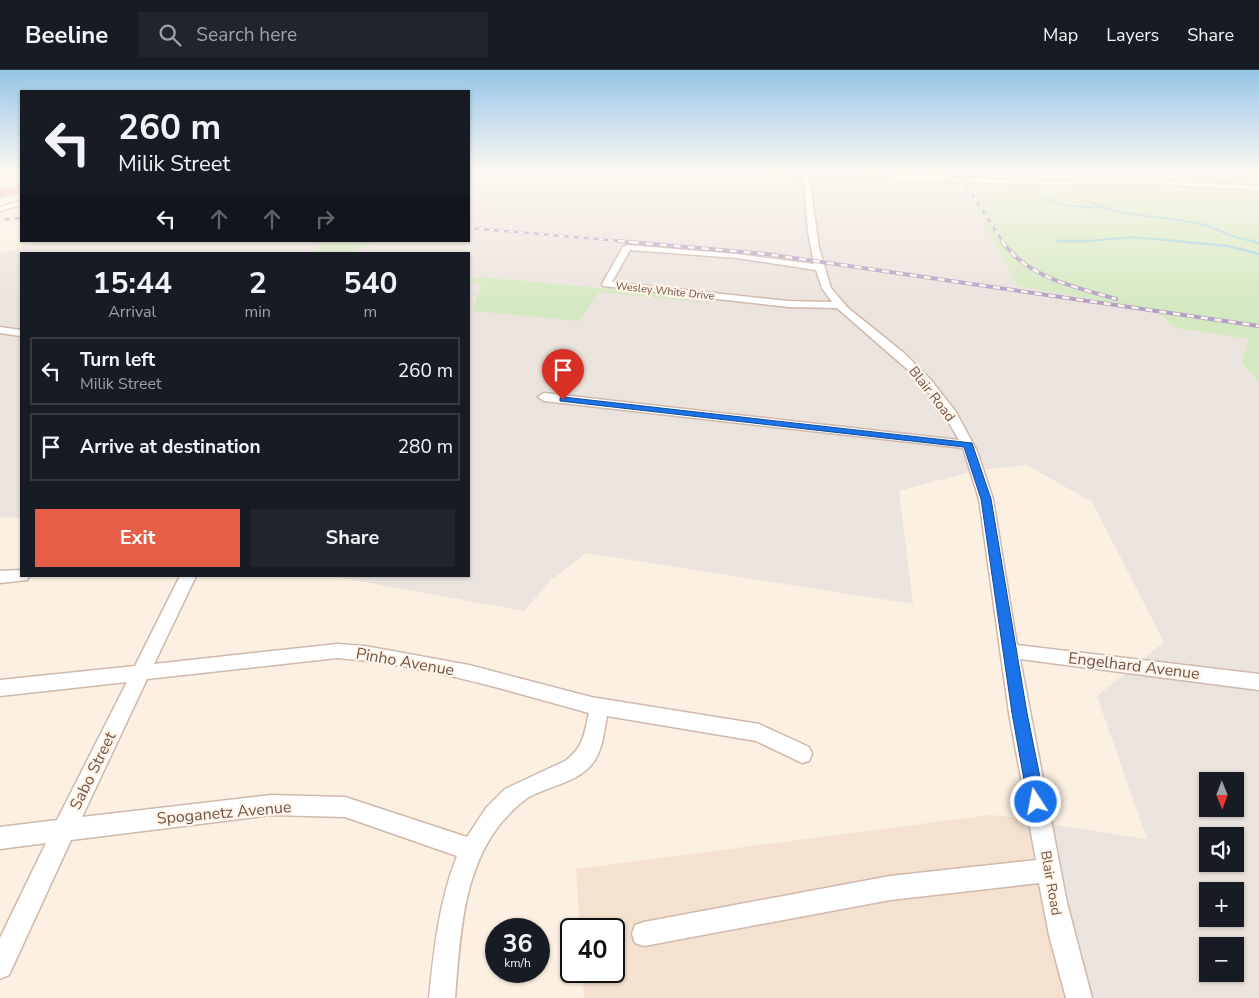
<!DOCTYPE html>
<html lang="en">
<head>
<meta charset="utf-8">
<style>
	:root { --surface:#171b24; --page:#20242c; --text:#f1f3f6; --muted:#9ea1a6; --line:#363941; --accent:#e65e47 }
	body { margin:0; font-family:"Nunito Sans",sans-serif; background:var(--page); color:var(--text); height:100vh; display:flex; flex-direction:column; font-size:19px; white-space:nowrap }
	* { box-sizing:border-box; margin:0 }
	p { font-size:16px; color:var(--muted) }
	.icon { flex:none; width:28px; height:28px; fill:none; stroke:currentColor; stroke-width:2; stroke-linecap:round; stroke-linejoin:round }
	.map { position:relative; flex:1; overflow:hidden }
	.sheet { position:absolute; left:20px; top:182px; width:450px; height:325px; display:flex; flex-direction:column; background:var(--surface); border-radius:0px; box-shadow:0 1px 4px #0004 }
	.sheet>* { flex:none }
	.guide { position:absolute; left:20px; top:20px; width:450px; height:152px; border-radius:0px; box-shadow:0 1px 4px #0004; background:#171b24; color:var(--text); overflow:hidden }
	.needle { width:32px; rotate:179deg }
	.controls { position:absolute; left:1199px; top:702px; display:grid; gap:10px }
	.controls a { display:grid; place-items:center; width:45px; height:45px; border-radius:0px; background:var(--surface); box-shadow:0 1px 4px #0004; font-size:25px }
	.speed { position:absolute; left:485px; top:848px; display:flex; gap:10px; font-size:25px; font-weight:700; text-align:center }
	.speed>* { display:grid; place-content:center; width:65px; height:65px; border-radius:50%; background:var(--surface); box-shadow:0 1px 4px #0004; line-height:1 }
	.speed small { font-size:12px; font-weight:400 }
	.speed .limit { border:2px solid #111; border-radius:8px; background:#fff; color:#111 }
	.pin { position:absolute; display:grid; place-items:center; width:42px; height:42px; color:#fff; margin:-51px -21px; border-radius:50% 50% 50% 0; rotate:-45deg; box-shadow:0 0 5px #0007 }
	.pin .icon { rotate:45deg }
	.me { position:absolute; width:55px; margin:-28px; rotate:349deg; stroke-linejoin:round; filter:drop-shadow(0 0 4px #0008) }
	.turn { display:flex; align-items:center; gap:18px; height:105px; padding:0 15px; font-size:22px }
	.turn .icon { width:65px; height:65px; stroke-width:2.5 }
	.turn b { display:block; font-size:35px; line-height:42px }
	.lanes { display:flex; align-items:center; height:48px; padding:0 15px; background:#0003; justify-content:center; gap:25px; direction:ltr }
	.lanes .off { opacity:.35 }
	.eta { display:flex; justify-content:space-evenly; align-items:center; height:85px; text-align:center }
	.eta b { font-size:30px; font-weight:700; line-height:35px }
	.primary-button { display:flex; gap:10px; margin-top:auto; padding:10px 15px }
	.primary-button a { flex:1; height:58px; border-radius:0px; background:var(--accent); color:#fff; font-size:20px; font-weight:700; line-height:58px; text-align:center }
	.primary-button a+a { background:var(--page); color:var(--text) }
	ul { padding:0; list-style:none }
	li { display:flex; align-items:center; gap:15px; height:68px; margin:0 10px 8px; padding:0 5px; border:2px solid var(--line); border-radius:0px }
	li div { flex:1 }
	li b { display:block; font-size:19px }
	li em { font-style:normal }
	header { display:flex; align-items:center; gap:30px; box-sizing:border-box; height:70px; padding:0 25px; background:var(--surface); border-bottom:1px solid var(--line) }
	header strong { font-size:24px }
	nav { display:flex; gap:28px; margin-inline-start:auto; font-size:18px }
	.search { width:350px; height:45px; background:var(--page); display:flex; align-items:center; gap:12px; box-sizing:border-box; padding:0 18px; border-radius:0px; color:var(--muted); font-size:19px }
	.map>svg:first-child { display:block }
	.residential { fill:#f4e1d0 }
	.industrial { fill:#ebe3dd; fill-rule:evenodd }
	.green { fill:#d4e9c1 }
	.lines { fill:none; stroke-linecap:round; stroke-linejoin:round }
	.stream-far1 { stroke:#9dd2d7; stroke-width:2 }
	.stream { stroke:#9dd2d7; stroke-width:2.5 }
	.minor-casing { stroke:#cfb8ac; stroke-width:3 }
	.highway-casing { stroke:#d8cfcc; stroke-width:3 }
	.minor { fill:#fff; fill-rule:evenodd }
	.highway { fill:#f6aa98; fill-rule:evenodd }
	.rail-far1-casing { stroke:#b2a1c5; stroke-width:2.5 }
	.rail-casing { stroke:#b2a1c5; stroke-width:4 }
	.rail-far1 { stroke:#fff4e8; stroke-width:2; stroke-dasharray:5; stroke-linecap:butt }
	.rail { stroke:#fff4e8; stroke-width:2.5; stroke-dasharray:7; stroke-linecap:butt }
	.route { fill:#1a73e8; stroke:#114b97 }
	.labels { text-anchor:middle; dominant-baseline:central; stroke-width:4.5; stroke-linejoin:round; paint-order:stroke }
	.far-street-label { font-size:11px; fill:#735449; stroke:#fff4e8 }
	.street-label { font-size:14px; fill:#735449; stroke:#fff4e8 }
	.near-street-label { font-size:16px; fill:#735449; stroke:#fff4e8 }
</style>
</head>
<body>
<header>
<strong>Beeline</strong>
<div class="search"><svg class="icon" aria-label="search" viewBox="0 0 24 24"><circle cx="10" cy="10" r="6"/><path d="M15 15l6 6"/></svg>Search here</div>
<nav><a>Map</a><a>Layers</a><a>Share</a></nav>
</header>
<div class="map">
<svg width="1259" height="928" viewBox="0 0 1259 928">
	<rect width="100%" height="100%" fill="#fcf0e2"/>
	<!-- residential -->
	<path class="residential" d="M990,745L1040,750L1079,928H584L583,901H614V859H580L576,799Z"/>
	<!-- industrial -->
	<path class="industrial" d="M469,102H1259L1252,103L1259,108V119L1131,114L1057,115L973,113L982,150L1096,230L1155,240L1175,258L1249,269L1241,293L1259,311V928H1085L1041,753L1147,769L1097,626L1164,572L1092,432L1027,395L978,400L899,421L913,534L586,483L550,511L524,541L331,506H469V184H21V447L0,448V184L39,171H469ZM1208,711H1235V739H1208ZM1208,766H1235V794H1208ZM1208,821H1235V849H1208ZM1208,876H1235V904H1208Z"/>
	<!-- green -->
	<path class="green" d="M973,112L1057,115L1146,114L1259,119V311L1241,293L1249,269L1175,258L1155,240L1018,216L982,150L969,131H980Z
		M326,171H364L369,172L354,184H307Z
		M482,207L652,223L709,233L599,222L579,251L473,241L482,214L469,211V209Z"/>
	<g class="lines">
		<!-- stream-far1 -->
		<path class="stream-far1" d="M1044,127L1061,135L1099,138
			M1087,130C1119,149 1167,145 1204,155C1213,157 1221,162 1230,165C1238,168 1247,170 1256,172
			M1058,171H1089L1132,167L1188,172"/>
		<!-- stream -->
		<path class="stream" d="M1058,171H1089
			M1174,171L1228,176L1259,184
			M1251,171L1259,173"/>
		<defs>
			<path id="minor" d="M761,102H814L1045,111L1151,110L1259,116V120L1151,114L1045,115L809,106L819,178L831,218L848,238L904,283L931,310L956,342L977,381L993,429L1017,575L1259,604V620L1020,589L1067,833L1092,928H1066L1049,865L1039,813L890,830L644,876L635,873L632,864L635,855L644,852L890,806L1036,790L1009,643L979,429L963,378L544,331L538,327L544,323L959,370L938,334L915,306L837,238L788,237L603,216L602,214L623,177L627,175L737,184L814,194L808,162L803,105L764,104ZM630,180L737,188L816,200L822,218L832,232L788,231L612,212Z
				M21,131V135L0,141V137Z
				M0,257L21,260V266L0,263Z
				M21,500V506H29L27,510L0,513V501Z
				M180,506H196L154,594L337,574L365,576L469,595L591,627L759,654L809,677L812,684L809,691L802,693L756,671L607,646C604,661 603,677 595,690C581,712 551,715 529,727C519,733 509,744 501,753C462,801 460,869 455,928H429C434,880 439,831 457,786L345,747L271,745L71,770L9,905L0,909V868L46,773L0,779V757L57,750L127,612L0,626V610L135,596ZM337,588C422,594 506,620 589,643C584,664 584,677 565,691L505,719L486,738L467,767L345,727L271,725L82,747L147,609Z"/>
			<path id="highway" d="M21,115V121L0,127V121Z"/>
		</defs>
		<!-- minor casing -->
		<use href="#minor" class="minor-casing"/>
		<!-- highway casing -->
		<use href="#highway" class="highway-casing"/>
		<!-- minor -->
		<use href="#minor" class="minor"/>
		<!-- highway -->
		<use href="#highway" class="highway"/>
		<defs>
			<path id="rail-far1" d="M958,102L1003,172
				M0,150L21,148
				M469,158L632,172"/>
			<path id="rail" d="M618,171L767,184L1259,256
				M1002,171C1027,208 1076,217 1116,229"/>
		</defs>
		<!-- rail-far1 casing -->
		<use href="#rail-far1" class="rail-far1-casing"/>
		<!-- rail casing -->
		<use href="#rail" class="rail-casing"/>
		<!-- rail-far1 -->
		<use href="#rail-far1" class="rail-far1"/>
		<!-- rail -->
		<use href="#rail" class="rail"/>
	</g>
	<!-- sky -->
	<linearGradient id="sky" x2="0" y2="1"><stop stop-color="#94c6e7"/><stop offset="0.44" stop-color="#fef8f2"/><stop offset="1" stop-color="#fef8f2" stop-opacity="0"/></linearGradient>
	<rect width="1259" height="232" fill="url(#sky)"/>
	<!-- route -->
	<path class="route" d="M563,327L972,373L991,429L1027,643L1045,732L1042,738L1036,740L1031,738L1028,732L1012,643L981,429L964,377L560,331V328Z"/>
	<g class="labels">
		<!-- far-street labels -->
		<g class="far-street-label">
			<text transform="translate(665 221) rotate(6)">Wesley White Drive</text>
		</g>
		<!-- street labels -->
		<g class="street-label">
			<text transform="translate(932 324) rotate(52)">Blair Road</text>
			<text transform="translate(1051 813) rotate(80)">Blair Road</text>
		</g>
		<!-- near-street labels -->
		<g class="near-street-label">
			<text transform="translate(405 592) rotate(10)">Pinho Avenue</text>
			<text transform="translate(1134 596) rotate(7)">Engelhard Avenue</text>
			<text transform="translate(93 701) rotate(-64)">Sabo Street</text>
			<text transform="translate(224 743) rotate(-5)">Spoganetz Avenue</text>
		</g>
	</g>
</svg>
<div class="controls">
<a><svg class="needle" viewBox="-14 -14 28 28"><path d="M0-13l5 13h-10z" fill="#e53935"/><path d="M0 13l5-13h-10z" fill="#9ea1a6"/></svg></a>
<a><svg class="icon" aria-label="sound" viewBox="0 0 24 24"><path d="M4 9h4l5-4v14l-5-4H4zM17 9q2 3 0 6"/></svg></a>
<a>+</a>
<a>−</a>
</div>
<div class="speed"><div>36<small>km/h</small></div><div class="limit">40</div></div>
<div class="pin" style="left:563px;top:330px;background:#d93025"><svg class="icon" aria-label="arrive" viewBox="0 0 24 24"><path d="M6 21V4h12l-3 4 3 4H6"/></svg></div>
<svg class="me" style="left:1036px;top:732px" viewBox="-20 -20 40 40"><circle r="17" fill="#1a73e8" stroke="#fff" stroke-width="3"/><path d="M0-11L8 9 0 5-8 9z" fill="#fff"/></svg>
<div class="guide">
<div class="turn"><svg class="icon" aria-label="left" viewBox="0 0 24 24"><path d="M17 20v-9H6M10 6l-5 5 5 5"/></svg><div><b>260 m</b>Milik Street</div></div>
<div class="lanes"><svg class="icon" aria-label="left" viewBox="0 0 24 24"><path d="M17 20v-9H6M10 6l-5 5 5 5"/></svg><svg class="icon off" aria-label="ahead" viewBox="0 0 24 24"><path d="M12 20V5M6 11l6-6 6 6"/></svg><svg class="icon off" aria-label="ahead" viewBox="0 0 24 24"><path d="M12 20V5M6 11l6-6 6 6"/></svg><svg class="icon off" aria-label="right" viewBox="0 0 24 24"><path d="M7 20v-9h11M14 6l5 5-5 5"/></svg></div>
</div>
<section class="sheet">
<div class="eta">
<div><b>15:44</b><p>Arrival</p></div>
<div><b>2</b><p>min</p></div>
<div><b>540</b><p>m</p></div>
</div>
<ul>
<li><svg class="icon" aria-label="left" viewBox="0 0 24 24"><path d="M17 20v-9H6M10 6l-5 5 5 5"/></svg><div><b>Turn left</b><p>Milik Street</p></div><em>260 m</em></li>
<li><svg class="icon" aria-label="arrive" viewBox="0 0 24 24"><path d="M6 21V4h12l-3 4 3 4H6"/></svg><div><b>Arrive at destination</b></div><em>280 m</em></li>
</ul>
<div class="primary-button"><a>Exit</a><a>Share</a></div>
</section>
</div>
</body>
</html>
